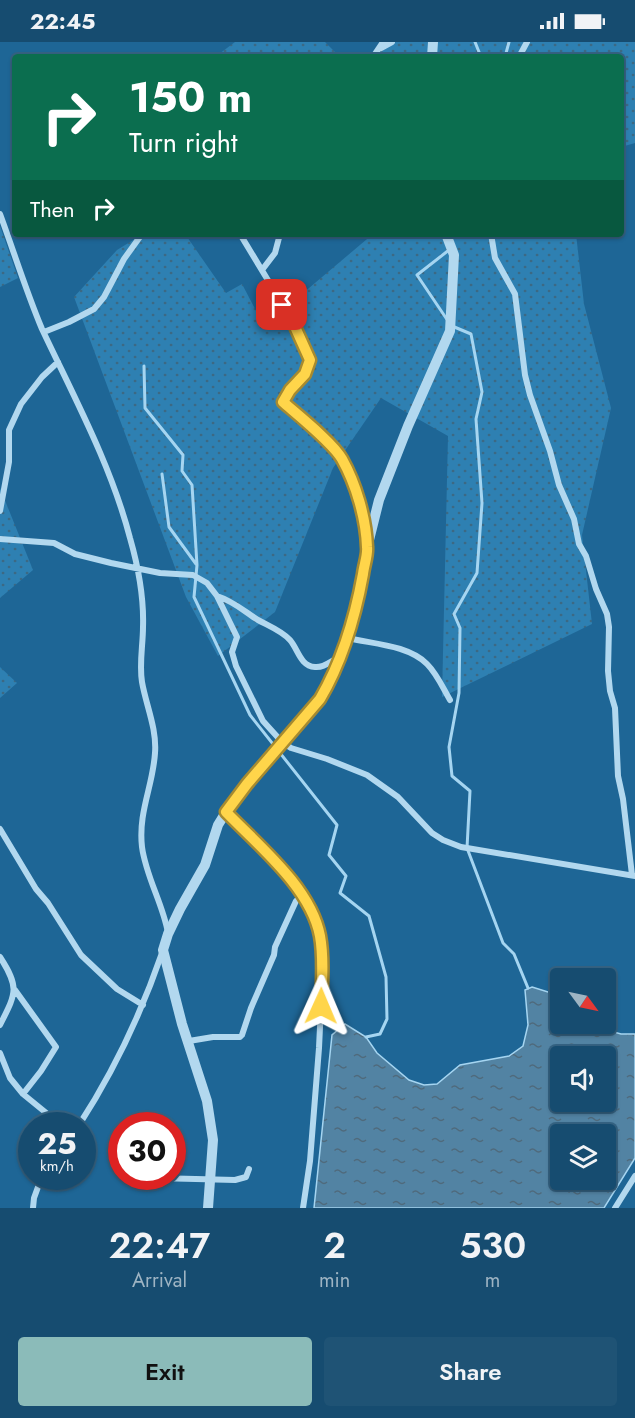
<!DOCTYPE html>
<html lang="en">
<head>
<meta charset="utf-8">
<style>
	:root { --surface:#164c70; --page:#1f5375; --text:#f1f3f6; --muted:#9eb4c3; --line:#356383; --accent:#8bbbb9 }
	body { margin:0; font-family:Jost,sans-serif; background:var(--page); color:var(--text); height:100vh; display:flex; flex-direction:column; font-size:22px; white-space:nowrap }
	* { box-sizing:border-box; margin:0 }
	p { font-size:20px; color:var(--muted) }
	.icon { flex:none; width:33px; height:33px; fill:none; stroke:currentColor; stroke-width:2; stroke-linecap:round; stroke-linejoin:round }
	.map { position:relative; height:1166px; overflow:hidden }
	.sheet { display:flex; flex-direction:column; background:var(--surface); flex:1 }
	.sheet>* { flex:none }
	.top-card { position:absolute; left:12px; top:12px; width:612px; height:183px; border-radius:6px; box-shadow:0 2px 4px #0004,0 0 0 2px var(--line); background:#0b6e4f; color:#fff; overflow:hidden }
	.needle { width:39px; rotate:123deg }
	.fabs { position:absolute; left:550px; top:926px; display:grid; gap:12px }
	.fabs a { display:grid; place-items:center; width:66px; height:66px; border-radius:6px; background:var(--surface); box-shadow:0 2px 4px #0004,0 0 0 2px var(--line); font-size:30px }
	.speed { position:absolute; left:18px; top:1070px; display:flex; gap:12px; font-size:30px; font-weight:700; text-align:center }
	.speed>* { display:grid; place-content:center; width:78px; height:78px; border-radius:50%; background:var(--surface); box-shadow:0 2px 4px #0004,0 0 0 2px var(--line); line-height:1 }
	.speed small { font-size:15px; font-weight:400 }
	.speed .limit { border:9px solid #d22; background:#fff; color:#111 }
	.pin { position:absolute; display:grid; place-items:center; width:51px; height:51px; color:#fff; margin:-26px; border-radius:12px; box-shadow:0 3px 9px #0006 }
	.me { position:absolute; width:66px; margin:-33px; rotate:1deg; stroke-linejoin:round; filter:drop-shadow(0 0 4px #0008) }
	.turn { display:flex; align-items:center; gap:21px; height:126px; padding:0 18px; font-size:27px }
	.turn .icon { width:78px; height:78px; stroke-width:2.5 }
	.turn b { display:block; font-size:42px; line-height:51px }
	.then { display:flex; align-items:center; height:57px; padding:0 18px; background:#0003; gap:12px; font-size:22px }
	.eta { display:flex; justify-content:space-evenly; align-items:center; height:102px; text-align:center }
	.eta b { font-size:36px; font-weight:600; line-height:42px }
	.cta { display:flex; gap:12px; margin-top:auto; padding:12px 18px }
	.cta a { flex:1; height:69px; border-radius:6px; background:var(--accent); color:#111; font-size:24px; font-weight:600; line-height:69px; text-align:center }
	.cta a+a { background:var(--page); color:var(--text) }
	.status { display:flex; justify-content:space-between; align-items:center; height:42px; padding:0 30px; background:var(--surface); direction:ltr }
	.status svg { height:16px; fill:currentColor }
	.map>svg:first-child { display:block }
	.grass { fill:url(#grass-dots) }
	.water { fill:url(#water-ripples); stroke:#a5d5f1; stroke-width:1.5; fill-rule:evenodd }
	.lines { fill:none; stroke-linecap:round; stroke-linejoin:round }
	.stream { stroke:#a5d5f1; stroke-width:3 }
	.minor { stroke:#b2d8ef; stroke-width:6 }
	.tertiary { stroke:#b2d8ef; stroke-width:10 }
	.route-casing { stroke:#a68a30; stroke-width:15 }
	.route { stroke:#ffd54a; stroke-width:10 }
</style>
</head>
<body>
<div class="status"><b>22:45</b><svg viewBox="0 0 49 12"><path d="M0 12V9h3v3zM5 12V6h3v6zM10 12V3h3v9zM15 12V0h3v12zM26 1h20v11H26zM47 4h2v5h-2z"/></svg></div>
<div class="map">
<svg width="635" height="1166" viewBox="0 0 635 1166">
	<defs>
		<pattern id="grass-dots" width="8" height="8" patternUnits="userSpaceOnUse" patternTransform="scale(1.5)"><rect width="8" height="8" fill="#2e80b2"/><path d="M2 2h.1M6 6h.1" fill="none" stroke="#3c6984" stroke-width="1.8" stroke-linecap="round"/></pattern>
		<pattern id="water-ripples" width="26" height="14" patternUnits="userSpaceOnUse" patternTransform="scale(1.5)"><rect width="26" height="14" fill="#5283a3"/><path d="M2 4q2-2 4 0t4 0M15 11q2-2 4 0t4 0" fill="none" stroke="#4f6a7c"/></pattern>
	</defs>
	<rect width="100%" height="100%" fill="#1e6696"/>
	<!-- grass -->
	<path class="grass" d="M235,0H325L340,15H215Z
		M396,0H635V101L621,105V15H372Z
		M0,184L18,236L0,245Z
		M143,192H185L226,251L242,242L264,284L373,192H576L584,262L611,366L582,493L592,582L442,655L448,394L381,356L333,426L275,570L218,614L186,555L74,255L117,208Z
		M0,446L33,528L0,556Z
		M0,625L17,641L0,656Z"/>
	<!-- water -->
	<path class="water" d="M532,945L561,954V981H606V978L610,989L621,992H635V1116L604,1166H314L332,993L345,982L366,995L377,1011L409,1038L424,1043L437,1042L460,1023L509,1014L523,1004L528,983L525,948ZM561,1014H606V1059H561ZM561,1092H606V1137H561Z"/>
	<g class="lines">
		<!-- stream -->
		<path class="stream" d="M475,0L481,15
			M505,15L509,0
			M448,279L417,233L449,208
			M452,284L471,292L482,350L476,377L482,461L477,531L454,572L460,586L459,651L449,705L452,734L470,749L467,806L503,901L514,912L528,946
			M144,324L145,366L183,413L182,429L192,443L197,523L194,555L250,673L337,783L329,813L346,834L340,851L369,874L386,935L387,977L380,992L366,995
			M162,432L169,485L196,522"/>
		<!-- minor -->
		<path class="minor" d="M381,6L392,0
			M373,15L383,0
			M519,15L527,0
			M0,172C14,210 26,249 42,287C74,355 111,423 130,496C138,524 144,556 143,585C143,603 139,622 142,640C146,663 157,687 155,711C153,744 138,770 142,805C146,835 163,862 168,891
			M240,192L292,278L310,318L305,332L290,348L283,359C300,375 328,396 341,414C357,438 361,472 366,499
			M491,192L495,216L515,252L525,333L530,353L550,409L559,443L574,477L579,502L586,514L596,547L607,572L609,585L608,629L610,649L615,666L618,734L623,757L632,833
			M262,228L275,211L280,192
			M44,290L69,280L94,267L104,255L124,217L142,192
			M0,469L9,420V388L21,362L42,335L58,320
			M0,497L54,501L75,512L111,521L160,531L193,533L207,541L217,554L237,595L232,610L236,624L263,679L282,700L291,706L327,717L367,733L398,755L432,791L443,798L461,805L635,834
			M217,554C233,559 244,569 258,578C269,584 282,589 290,598C298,607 300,624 315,625C325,626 331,618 340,615
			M348,596C373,602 408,603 427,622C437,632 443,646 450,658
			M226,770L303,852L314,873L320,895L322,943L319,1006L310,1119L303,1166
			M0,787L36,847L48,861L81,913L117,947L143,963
			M0,915C20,946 16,951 0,983
			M15,948L56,1005L41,1029L23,1052
			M189,999L213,995H240L242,993L251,966L274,913L275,905L296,859L303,852
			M0,1011L10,1036L23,1052L61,1083
			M79,1083C114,1029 141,972 162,911
			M156,1136L235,1138L246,1135L249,1127
			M33,1166L34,1156L42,1134
			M615,1166L635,1134"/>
		<!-- tertiary -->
		<path class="tertiary" d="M432,15L433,0
			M208,1166L213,1098L207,1059L182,982L163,908L168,892L180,867L205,823L218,783L226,770L247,742L320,657L341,615L358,561L367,506L379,458L408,384L450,289L454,213L446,192"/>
	</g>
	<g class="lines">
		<defs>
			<path id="route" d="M282,263L292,278L310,318L305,332L290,348L283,360C298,373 333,401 342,417C356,442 366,476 367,505C368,513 364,523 363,532C355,576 343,618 320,657L247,742L226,770C259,804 311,846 320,894C324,916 322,942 321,964"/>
		</defs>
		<!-- route casing -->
		<use href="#route" class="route-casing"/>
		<!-- route -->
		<use href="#route" class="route"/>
	</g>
</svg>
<div class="fabs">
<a><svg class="needle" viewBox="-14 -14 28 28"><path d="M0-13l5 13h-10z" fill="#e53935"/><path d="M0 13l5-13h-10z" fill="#9eb4c3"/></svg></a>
<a><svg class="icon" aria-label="sound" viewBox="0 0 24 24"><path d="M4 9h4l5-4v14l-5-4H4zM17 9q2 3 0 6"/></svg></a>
<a><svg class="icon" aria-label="layers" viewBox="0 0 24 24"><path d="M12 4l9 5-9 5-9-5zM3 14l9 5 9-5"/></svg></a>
</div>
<div class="speed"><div>25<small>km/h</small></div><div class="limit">30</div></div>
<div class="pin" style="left:282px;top:263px;background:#d93025"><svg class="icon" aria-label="arrive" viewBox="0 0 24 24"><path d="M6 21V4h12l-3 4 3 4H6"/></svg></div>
<svg class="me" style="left:321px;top:964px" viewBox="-20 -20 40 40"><path d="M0-17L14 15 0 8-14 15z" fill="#ffd54a" stroke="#fff" stroke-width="4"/></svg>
<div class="top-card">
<div class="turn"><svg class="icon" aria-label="right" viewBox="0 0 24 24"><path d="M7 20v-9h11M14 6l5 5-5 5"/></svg><div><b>150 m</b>Turn right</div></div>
<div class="then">Then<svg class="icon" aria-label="right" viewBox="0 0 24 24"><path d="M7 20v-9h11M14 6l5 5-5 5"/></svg></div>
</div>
</div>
<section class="sheet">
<div class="eta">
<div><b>22:47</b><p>Arrival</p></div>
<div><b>2</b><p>min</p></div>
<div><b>530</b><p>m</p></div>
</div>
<div class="cta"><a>Exit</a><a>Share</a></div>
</section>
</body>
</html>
